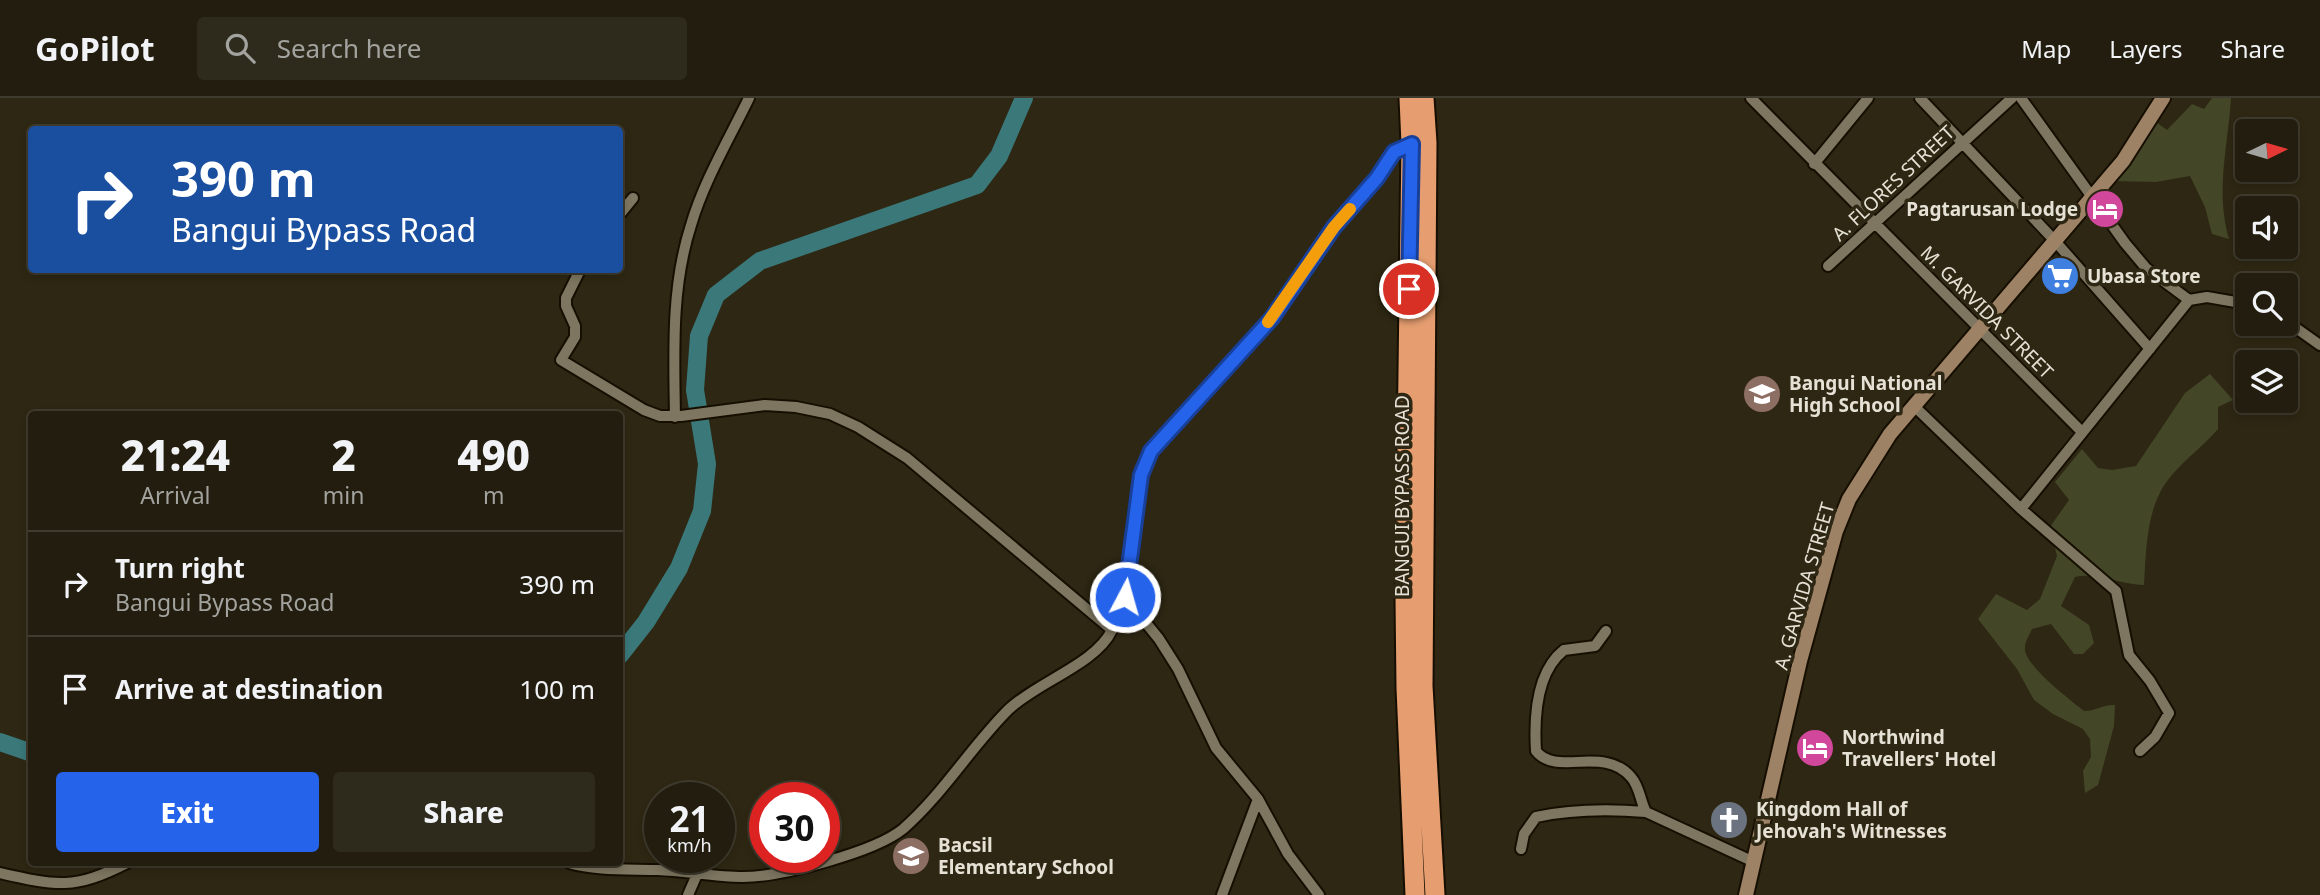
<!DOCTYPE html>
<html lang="en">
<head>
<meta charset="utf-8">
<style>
	:root { --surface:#221d0e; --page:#2e2a1c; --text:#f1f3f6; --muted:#a2a29e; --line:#3f3b2e; --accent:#2563eb }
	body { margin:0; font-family:"Noto Sans",sans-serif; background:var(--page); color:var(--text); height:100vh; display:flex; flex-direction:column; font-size:26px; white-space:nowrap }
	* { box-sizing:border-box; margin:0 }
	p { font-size:23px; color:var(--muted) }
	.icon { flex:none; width:38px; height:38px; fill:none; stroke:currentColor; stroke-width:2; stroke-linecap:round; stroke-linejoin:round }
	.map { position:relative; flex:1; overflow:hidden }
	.panel { position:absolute; left:28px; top:313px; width:595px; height:455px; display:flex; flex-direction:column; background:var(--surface); border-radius:7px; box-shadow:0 4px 10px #0003,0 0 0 2px var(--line) }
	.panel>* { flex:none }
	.guide { position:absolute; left:28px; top:28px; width:595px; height:147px; border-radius:7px; box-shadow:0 4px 10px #0003,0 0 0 2px var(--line); background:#1a4fa0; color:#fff; overflow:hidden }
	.needle { width:46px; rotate:85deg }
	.fabs { position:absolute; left:2235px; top:21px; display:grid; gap:14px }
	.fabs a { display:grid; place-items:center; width:63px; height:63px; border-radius:7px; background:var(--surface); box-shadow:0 4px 10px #0003,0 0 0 2px var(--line); font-size:35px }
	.speed { position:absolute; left:644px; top:684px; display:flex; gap:14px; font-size:35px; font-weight:700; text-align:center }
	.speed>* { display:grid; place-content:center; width:91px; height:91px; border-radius:50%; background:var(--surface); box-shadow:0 4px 10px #0003,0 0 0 2px var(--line); line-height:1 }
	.speed small { font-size:18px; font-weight:400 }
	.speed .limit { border:10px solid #d22; background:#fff; color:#111 }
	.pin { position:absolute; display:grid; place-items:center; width:60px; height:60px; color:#fff; margin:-30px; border:4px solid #fff; border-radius:50%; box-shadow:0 2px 7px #0007 }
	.me { position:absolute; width:77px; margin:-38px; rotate:6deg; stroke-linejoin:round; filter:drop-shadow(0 0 5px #0008) }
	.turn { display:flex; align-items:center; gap:24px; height:147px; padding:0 28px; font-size:32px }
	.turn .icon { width:91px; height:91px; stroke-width:2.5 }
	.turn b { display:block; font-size:49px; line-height:60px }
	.eta { display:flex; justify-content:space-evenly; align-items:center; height:119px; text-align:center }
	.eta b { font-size:42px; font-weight:800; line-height:49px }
	.button { display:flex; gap:14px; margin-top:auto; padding:14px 28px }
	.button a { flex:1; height:80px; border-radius:7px; background:var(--accent); color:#fff; font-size:28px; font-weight:800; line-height:80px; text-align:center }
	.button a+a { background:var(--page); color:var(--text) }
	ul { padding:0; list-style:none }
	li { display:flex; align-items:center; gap:21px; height:105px; padding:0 28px; border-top:2px solid var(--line) }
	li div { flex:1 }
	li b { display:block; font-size:26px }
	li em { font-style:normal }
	header { display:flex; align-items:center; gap:42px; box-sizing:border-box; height:98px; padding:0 35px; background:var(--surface); border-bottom:2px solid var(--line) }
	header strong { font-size:33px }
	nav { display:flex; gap:38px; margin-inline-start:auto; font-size:24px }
	.search { width:490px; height:63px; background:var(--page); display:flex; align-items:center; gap:18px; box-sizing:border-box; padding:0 24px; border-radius:7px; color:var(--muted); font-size:26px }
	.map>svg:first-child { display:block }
	.green { fill:#434727 }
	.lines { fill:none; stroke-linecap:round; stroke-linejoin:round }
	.river { stroke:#3a787a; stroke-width:18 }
	.building { fill:#5b4653 }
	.street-casing { stroke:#160f01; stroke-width:14 }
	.secondary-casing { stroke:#160f01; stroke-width:18 }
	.highway-casing { stroke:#160f01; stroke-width:23 }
	.street { stroke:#7e7660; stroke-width:10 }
	.secondary { stroke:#9d8265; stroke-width:14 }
	.highway { stroke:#e69e70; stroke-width:19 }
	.route-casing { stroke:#184099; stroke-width:18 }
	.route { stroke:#2563eb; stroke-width:12 }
	.slow { stroke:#f59e0b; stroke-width:12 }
	.labels { text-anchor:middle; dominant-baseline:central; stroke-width:7; stroke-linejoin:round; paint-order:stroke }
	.street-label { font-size:19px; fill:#e5e1d5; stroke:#2e2713 }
	.poi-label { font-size:19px; font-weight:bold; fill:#e5e1d5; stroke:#2e2713; text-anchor:start }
</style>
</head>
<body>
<header>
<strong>GoPilot</strong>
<div class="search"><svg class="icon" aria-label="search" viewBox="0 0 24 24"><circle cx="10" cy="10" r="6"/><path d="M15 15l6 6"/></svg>Search here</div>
<nav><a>Map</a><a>Layers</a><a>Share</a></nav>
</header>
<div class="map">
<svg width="2320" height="797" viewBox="0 0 2320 797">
	<rect width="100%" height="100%" fill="#2e2713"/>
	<!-- green -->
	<path class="green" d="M2212,0H2231C2228,49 2215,93 2229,141L2212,136L2205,109L2190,78L2156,84L2112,83L2141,50L2156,24L2167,32L2192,6L2204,11Z
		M2210,276L2233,302L2218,309V331C2202,350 2179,365 2165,386C2146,414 2146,455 2144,487C2121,487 2097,474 2075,479L2061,508L2089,527L2094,545L2083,556H2074L2051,526L2032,531C2029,538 2024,544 2025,552C2027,569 2070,602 2084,613C2095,613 2104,606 2115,607L2114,628L2098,687L2085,695L2083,673L2091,659L2090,641L2083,631L2053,616L2034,602L2017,571L1978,521L1996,496L2027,512L2040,501L2057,458L2050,429L2069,402L2055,384L2082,351L2098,370L2112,372L2136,368L2185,295Z"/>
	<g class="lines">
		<!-- river -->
		<path class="river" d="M620,557L646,524L679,470L702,413L707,366L695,292L699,238L716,197L760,163L977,87L999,58L1024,0
			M0,644L32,655"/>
	</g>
	<!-- building -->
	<path class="building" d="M1724,708L1740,713L1733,737L1717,732Z"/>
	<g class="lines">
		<defs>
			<path id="street" d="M1751,0L2081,333
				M1920,0L2055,143L2150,251
				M2021,0L2125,145L2146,170L2189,202
				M1814,66L1868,0
				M620,116L633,100
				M1828,168L2012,0
				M580,172L566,200V208L575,228V239L561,262L644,312L660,318H681L765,307L796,309L830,316L858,329L907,360L1112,532
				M2286,223L2320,247
				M1914,308L2021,411L2116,493L2129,557L2150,583L2169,615L2155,639L2140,653
				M675,319C674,254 671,189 691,127C704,83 729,41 749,0
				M2021,411L2189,202L2207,199L2247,206
				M1125,499L1159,541L1178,571L1216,650L1258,701L1288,756L1319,797
				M1606,533L1595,548L1564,552C1536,574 1534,620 1536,653C1556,679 1604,647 1631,679C1640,689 1640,703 1646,714L1754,764
				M1521,751L1524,736L1536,719C1573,711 1608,711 1646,714
				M569,765C596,773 629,771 658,772C686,773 714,779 743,779C780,779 875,754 903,731C943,696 971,649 1008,612C1037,584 1096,566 1112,532C1139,476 1123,408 1151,353L1272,220L1334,129L1377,80L1394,54L1402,48L1415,46
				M0,775C57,788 74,792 127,765
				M688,797L698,774
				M1222,797L1258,701"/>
			<path id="secondary" d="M1746,797L1800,563L1836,433L1849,401L1890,336L2123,63L2163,0"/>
			<path id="highway" d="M1409,0L1411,46L1405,501L1406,590L1415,797
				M1424,0L1427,45L1423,588L1435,797"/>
		</defs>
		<!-- street casing -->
		<use href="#street" class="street-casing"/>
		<!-- secondary casing -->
		<use href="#secondary" class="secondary-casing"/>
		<!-- highway casing -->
		<use href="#highway" class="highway-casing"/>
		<!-- street -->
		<use href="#street" class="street"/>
		<!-- secondary -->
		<use href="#secondary" class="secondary"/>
		<!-- highway -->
		<use href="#highway" class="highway"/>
	</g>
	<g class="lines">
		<defs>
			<path id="route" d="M1125,499L1141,377L1151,353L1272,220L1334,129L1377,80L1394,54L1412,46L1409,191"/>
		</defs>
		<!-- route casing -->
		<use href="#route" class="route-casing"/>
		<!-- route -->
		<use href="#route" class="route"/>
		<!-- slow -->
		<path class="slow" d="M1268,224L1334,129L1350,111"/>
	</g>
	<!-- icons -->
	<defs>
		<symbol id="hotel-disc" viewBox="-11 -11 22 22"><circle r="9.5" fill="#d1479c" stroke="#2e2713"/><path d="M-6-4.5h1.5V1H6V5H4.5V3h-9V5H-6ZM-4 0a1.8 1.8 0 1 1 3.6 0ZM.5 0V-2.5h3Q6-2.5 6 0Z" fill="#fff"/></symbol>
		<symbol id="supermarket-disc" viewBox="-11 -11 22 22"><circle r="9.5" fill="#3f7fe0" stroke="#2e2713"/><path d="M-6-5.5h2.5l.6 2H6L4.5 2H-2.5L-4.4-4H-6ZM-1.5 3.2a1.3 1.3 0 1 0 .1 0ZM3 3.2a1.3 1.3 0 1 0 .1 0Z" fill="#fff"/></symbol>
		<symbol id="school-disc" viewBox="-11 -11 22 22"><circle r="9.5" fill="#8d6e63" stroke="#2e2713"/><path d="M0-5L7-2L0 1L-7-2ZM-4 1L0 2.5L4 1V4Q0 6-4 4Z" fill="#fff"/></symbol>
		<symbol id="church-disc" viewBox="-11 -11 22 22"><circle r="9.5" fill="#6b7280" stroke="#2e2713"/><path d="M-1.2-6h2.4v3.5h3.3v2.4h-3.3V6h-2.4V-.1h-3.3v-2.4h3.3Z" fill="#fff"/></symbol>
	</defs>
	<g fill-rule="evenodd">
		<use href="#hotel-disc" x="2083" y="89" width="44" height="44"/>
		<use href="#supermarket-disc" x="2038" y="156" width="44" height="44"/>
		<use href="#school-disc" x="1740" y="274" width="44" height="44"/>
		<use href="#hotel-disc" x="1793" y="628" width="44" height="44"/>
		<use href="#church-disc" x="1707" y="700" width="44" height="44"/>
		<use href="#school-disc" x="889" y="736" width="44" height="44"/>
	</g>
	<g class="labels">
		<!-- street labels -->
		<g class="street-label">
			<text transform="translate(1893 85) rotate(-43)">A. FLORES STREET</text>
			<text transform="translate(1987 214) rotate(45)">M. GARVIDA STREET</text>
			<text transform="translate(1402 398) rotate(-90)">BANGUI BYPASS ROAD</text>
			<text transform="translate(1804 488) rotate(-74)">A. GARVIDA STREET</text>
		</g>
		<!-- poi labels -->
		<g class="poi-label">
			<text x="2078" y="111" text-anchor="end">Pagtarusan Lodge</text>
			<text x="2087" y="178">Ubasa Store</text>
			<text x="1789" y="285">Bangui National<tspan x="1789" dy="22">High School</tspan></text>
			<text x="1842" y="639">Northwind<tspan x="1842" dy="22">Travellers' Hotel</tspan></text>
			<text x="1756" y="711">Kingdom Hall of<tspan x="1756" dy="22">Jehovah's Witnesses</tspan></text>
			<text x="938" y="747">Bacsil<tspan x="938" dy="22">Elementary School</tspan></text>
		</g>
	</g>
</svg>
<div class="fabs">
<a><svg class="needle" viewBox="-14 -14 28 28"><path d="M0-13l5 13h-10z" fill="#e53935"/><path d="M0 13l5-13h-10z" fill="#a2a29e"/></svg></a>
<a><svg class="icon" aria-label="sound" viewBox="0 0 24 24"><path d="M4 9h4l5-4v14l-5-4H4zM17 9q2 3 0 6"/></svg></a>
<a><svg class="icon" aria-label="search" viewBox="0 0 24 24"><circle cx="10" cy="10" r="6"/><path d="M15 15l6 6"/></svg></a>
<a><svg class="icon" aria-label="layers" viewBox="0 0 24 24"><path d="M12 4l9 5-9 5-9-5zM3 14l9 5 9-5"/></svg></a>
</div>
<div class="speed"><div>21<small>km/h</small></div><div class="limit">30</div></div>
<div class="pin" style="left:1409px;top:191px;background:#d93025"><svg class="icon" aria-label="arrive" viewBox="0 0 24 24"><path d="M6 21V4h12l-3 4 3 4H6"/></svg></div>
<svg class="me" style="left:1125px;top:499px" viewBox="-20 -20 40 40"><circle r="17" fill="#2563eb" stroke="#fff" stroke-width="3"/><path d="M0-11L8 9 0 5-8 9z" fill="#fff"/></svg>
<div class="guide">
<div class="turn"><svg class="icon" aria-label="right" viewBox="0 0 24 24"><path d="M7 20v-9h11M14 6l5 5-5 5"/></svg><div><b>390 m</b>Bangui Bypass Road</div></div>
</div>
<section class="panel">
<div class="eta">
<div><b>21:24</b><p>Arrival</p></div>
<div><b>2</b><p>min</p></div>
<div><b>490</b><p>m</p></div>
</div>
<ul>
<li><svg class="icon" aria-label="right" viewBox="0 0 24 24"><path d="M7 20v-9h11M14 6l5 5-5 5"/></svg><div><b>Turn right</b><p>Bangui Bypass Road</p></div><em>390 m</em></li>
<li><svg class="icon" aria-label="arrive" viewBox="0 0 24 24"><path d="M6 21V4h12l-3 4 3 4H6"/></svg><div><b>Arrive at destination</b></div><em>100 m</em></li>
</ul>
<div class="button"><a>Exit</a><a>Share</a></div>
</section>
</div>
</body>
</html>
